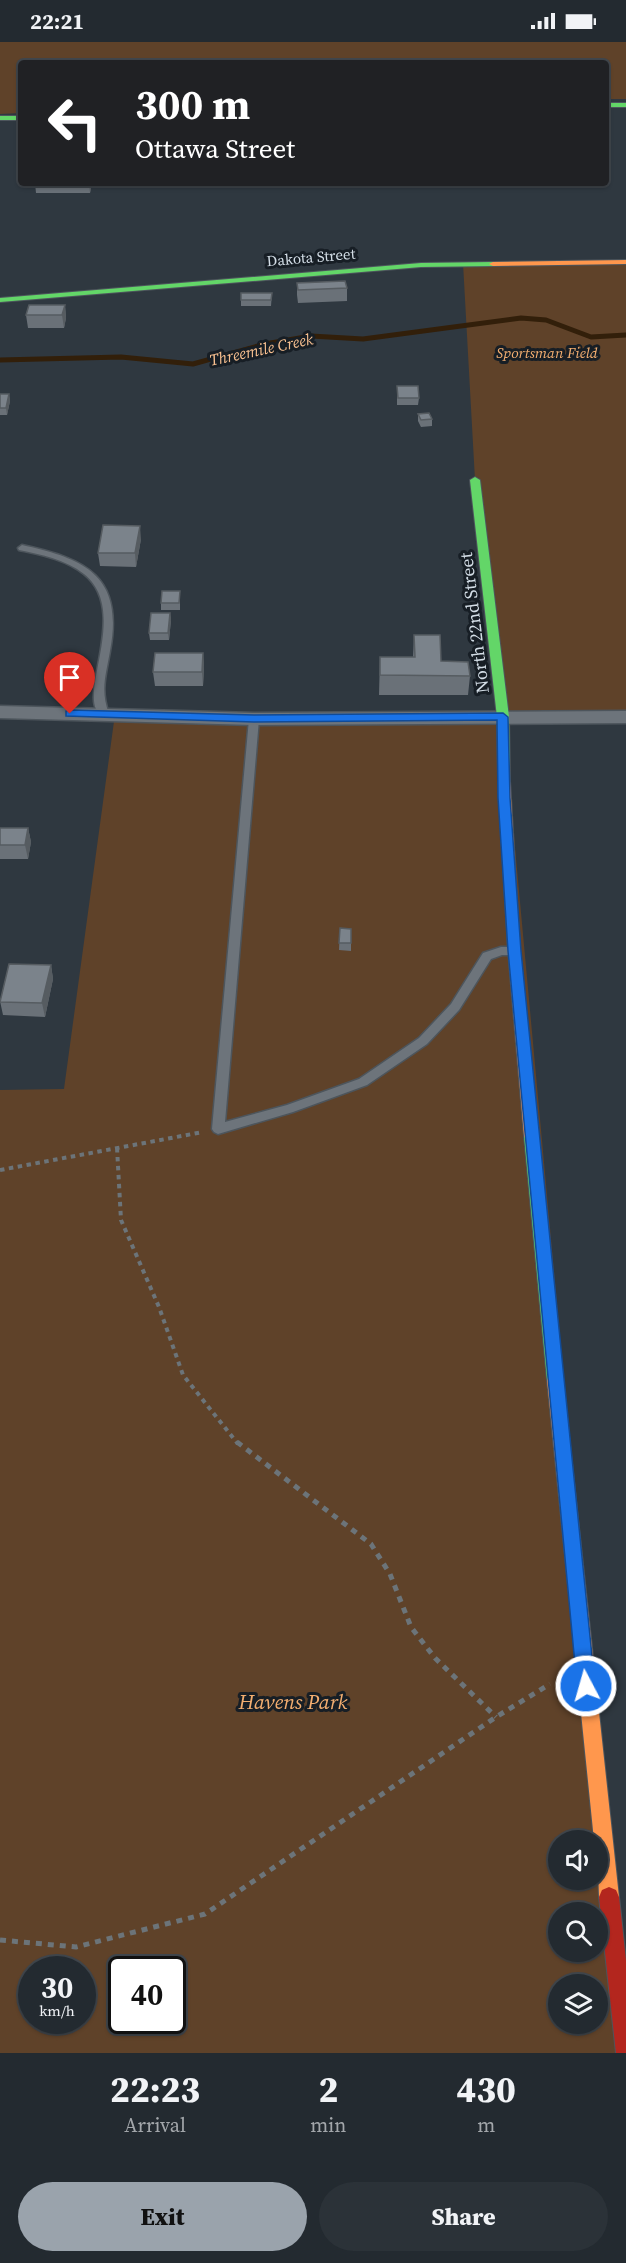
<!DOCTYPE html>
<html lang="en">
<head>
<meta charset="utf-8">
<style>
	:root { --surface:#232a30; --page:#2b3238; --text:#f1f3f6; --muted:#a3a7ab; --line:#40464c; --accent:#9aa3ac }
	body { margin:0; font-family:"Source Serif 4",serif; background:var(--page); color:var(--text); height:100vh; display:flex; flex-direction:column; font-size:22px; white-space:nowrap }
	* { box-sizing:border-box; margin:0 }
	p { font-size:20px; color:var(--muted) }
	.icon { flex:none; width:33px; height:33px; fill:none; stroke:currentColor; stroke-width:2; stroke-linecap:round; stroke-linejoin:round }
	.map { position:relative; height:2011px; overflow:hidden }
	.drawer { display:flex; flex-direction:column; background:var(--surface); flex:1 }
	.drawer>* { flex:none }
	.hud { position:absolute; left:18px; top:18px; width:591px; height:126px; border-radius:6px; box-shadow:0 2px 4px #0004,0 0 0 2px var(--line); background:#202124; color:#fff; overflow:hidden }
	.controls { position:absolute; left:548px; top:1788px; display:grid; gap:12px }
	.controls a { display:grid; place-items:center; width:60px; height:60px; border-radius:50%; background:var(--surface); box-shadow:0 2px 4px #0004,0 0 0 2px var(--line); font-size:30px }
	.speed { position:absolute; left:18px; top:1914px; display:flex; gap:12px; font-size:30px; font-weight:700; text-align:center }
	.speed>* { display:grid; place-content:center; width:78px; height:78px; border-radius:50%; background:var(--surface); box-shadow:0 2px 4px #0004,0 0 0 2px var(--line); line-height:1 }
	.speed small { font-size:15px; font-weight:400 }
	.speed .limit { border:3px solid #111; border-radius:9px; background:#fff; color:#111 }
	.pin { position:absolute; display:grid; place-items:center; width:51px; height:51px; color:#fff; margin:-62px -26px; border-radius:50% 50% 50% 0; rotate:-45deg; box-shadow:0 0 6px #0007 }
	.pin .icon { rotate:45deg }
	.me { position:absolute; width:66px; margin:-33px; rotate:354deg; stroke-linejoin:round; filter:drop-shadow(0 0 4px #0008) }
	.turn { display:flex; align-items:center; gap:21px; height:126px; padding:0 18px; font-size:27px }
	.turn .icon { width:78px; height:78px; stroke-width:2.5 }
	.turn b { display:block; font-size:42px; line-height:51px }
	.eta { display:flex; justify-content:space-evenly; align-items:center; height:102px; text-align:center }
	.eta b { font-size:36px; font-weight:800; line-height:42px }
	.button { display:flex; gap:12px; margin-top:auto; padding:12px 18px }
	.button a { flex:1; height:69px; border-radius:36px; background:var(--accent); color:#111; font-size:24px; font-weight:800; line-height:69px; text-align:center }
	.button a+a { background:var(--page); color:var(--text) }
	.status { display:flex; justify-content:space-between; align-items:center; height:42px; padding:0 30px; background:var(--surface); direction:ltr }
	.status svg { height:16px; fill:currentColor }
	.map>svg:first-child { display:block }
	.green { fill:#5f4229; fill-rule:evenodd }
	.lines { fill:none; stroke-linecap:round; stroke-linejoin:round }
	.stream { stroke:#321f0a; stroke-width:5 }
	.lane-casing { stroke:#4d555c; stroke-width:3 }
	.street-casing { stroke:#4d555c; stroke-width:3 }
	.fast-casing { stroke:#4d555c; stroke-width:2 }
	.slow-casing { stroke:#4d555c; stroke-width:2 }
	.jam-casing { stroke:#4d555c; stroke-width:2 }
	.path-far1 { stroke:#6c7479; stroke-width:4; stroke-dasharray:4.5 4.5; stroke-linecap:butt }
	.path { stroke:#6c7479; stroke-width:5; stroke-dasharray:6 6; stroke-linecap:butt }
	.lane { fill:#6d747b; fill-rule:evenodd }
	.street { fill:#6d747b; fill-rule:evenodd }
	.fast { fill:#63d668; fill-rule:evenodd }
	.slow { fill:#ff974d; fill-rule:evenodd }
	.jam { fill:#b3261e; fill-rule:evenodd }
	.wall { fill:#6a7178 }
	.shaded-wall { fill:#565c61 }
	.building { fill:#7b838b; stroke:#565c61; stroke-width:1.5 }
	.route { fill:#1a73e8; stroke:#114b97; stroke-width:1.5 }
	.labels { text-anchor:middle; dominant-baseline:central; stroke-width:6; stroke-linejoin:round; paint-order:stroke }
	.far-street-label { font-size:15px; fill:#d3dde6; stroke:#171e25 }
	.far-park-label { font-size:15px; font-style:italic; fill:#f3ae70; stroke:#171e25 }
	.far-water-label { font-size:16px; font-style:italic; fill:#f8c090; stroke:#171e25 }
	.street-label { font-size:18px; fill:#d3dde6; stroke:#171e25 }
	.near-park-label { font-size:21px; font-style:italic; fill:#f3ae70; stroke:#171e25 }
</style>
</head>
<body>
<div class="status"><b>22:21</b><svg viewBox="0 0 49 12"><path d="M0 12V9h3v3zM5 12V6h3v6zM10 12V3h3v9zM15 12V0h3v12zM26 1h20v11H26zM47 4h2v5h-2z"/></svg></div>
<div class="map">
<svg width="626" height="2011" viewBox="0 0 626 2011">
	<rect width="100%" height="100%" fill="#2f3840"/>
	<!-- green -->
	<path class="green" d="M0,0H626V57H606V21H21V71L0,72Z
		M626,220V675H503L626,2011H0V1048L64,1047L115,672L503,675L475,438L463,221ZM558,1798H597V1838H558ZM558,1870H597V1910H558ZM32,1928H82V1978H32ZM122,1928H172V1978H122ZM558,1942H597V1982H558Z"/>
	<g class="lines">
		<!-- stream -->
		<path class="stream" d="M0,318L121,315L193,322L265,302L311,294L363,297L521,276L546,278L591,295L626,293"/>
		<defs>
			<path id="lane" d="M22,503C87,517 124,535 110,609C106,633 100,648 109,672L107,674L104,675C71,661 133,571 84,532C65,517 42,513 19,508L18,506Z
				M254,674L259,677L225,1080L287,1063L359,1037L419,996L451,962L483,911L501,905H512L518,909L512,913H502L491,917L459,968L427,1002L367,1043L293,1070L218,1092L214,1090L212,1087L249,677Z"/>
			<path id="street" d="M0,664L254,671L626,669V681L254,683L0,676Z"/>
			<path id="fast" d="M606,61H626V65H606Z
				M0,74H21V78H0Z
				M493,220L497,222L496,224L421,225L0,260V256L421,221Z
				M475,435L480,438L509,675L510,739L504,743L498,739L497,675L470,438Z
				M531,1088L536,1090L538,1094L563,1338L561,1343L555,1345L549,1343L547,1338L524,1094L526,1090Z"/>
			<path id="slow" d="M626,218V222L493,224L489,222L493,220Z
				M504,735L510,739L520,909L538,1094L536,1098H526L524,1094L508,909L498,739Z
				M555,1331L561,1333L563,1338L619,1855L616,1862L609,1865L602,1862L599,1855L597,1798H594L547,1338L549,1333Z"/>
			<path id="jam" d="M609,1845L616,1848L619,1855L626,1919V2011H616L599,1855L602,1848Z"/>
		</defs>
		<!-- lane casing -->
		<use href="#lane" class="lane-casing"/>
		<!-- street casing -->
		<use href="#street" class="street-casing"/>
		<!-- fast casing -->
		<use href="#fast" class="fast-casing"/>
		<!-- slow casing -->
		<use href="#slow" class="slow-casing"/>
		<!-- jam casing -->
		<use href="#jam" class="jam-casing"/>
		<!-- path-far1 -->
		<path class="path-far1" d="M117,1106L121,1178L159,1265L183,1333L238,1402
			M0,1128L203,1090"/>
		<!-- path -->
		<path class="path" d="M237,1400L371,1502L390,1532L411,1585L435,1616L496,1675
			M0,1898L76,1905L205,1872L496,1675L550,1642"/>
		<!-- lane -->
		<use href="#lane" class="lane"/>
		<!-- street -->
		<use href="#street" class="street"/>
		<!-- fast -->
		<use href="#fast" class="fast"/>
		<!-- slow -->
		<use href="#slow" class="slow"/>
		<!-- jam -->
		<use href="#jam" class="jam"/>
	</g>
	<!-- wall -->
	<path class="wall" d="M35,141H92L90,151H36Z
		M297,241L347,246V259L298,261L297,253Z
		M272,251L271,264H241V258Z
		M65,263L66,276L64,286H28L26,273Z
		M397,344L419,356L418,363H397Z
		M0,352H9L10,359L7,373H0Z
		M418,372L432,377V384L421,385L418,379Z
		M141,497L136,525L100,524L98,511Z
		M180,549V568H161V561Z
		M170,571L171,578L169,598H150L149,591Z
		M414,593L441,619L470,634L468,653H379L380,615H413Z
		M203,611L204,625L203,644H155L153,630Z
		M0,786H28L31,800L28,817H0Z
		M340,886L351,887V909L339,908Z
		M51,923L53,937L45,975L3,973L0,959Z"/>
	<!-- shaded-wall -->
	<path class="shaded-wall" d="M89,141H92L90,151Z
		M65,263L66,276L64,286L62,273Z
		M9,352L10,359L7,373L6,366Z
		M140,484L141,497L136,525L135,511Z
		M170,571L171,578L169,598L168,591Z
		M203,611L204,625L203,644L202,630Z
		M28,786L31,800L28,817L25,803Z
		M51,923L53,937L45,975L42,961Z"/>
	<!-- building -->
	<path class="building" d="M345,239L347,246L298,248L297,241Z
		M241,251H272L271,258H241Z
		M29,263H65L62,273H26Z
		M397,344H418L419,356H398Z
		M0,352H9L6,366H0Z
		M429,371L432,377L421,378L418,372Z
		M103,483L140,484L135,511H98Z
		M162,549H180L179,561H161Z
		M151,571H170L168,591H149Z
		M414,593H440L441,619L468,620L470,634L380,633V615H415Z
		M155,611H203L202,630H153Z
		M0,786H28L25,803H0Z
		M340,886L351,887V901H339Z
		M9,922L51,923L42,961L0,960Z"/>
	<!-- route -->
	<path class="route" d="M70,668L254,673L503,671L508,675L510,756L521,909L595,1644L592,1651L586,1653L579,1651L577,1644L508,909L498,756L497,678L254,680L66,674V669Z"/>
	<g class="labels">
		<!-- far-street labels -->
		<g class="far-street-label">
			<text transform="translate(311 215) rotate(-5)">Dakota Street</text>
		</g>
		<!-- far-park labels -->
		<g class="far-park-label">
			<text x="547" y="310">Sportsman Field</text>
		</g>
		<!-- far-water labels -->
		<g class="far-water-label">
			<text transform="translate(261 307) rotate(-12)">Threemile Creek</text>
		</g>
		<!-- street labels -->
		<g class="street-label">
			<text transform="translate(474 581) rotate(-97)">North 22nd Street</text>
		</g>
		<!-- near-park labels -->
		<g class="near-park-label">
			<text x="293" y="1659">Havens Park</text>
		</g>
	</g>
</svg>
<div class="controls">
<a><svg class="icon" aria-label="sound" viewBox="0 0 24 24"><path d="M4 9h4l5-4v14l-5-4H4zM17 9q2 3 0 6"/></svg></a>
<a><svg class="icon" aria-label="search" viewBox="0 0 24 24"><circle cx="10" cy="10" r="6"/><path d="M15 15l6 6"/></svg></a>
<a><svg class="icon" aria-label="layers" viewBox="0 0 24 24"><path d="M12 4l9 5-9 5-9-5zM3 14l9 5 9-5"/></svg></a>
</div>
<div class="speed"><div>30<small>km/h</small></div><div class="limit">40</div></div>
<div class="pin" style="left:70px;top:672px;background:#d93025"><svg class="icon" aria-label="arrive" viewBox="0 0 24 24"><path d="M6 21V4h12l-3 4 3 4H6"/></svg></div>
<svg class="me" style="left:586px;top:1644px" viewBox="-20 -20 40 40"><circle r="17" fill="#1a73e8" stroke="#fff" stroke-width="3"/><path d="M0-11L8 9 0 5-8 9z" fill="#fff"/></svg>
<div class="hud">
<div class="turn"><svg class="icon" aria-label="left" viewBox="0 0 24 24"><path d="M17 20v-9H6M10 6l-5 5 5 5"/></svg><div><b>300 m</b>Ottawa Street</div></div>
</div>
</div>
<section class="drawer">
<div class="eta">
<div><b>22:23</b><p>Arrival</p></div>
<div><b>2</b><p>min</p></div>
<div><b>430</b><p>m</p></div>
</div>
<div class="button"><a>Exit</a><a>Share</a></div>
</section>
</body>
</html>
